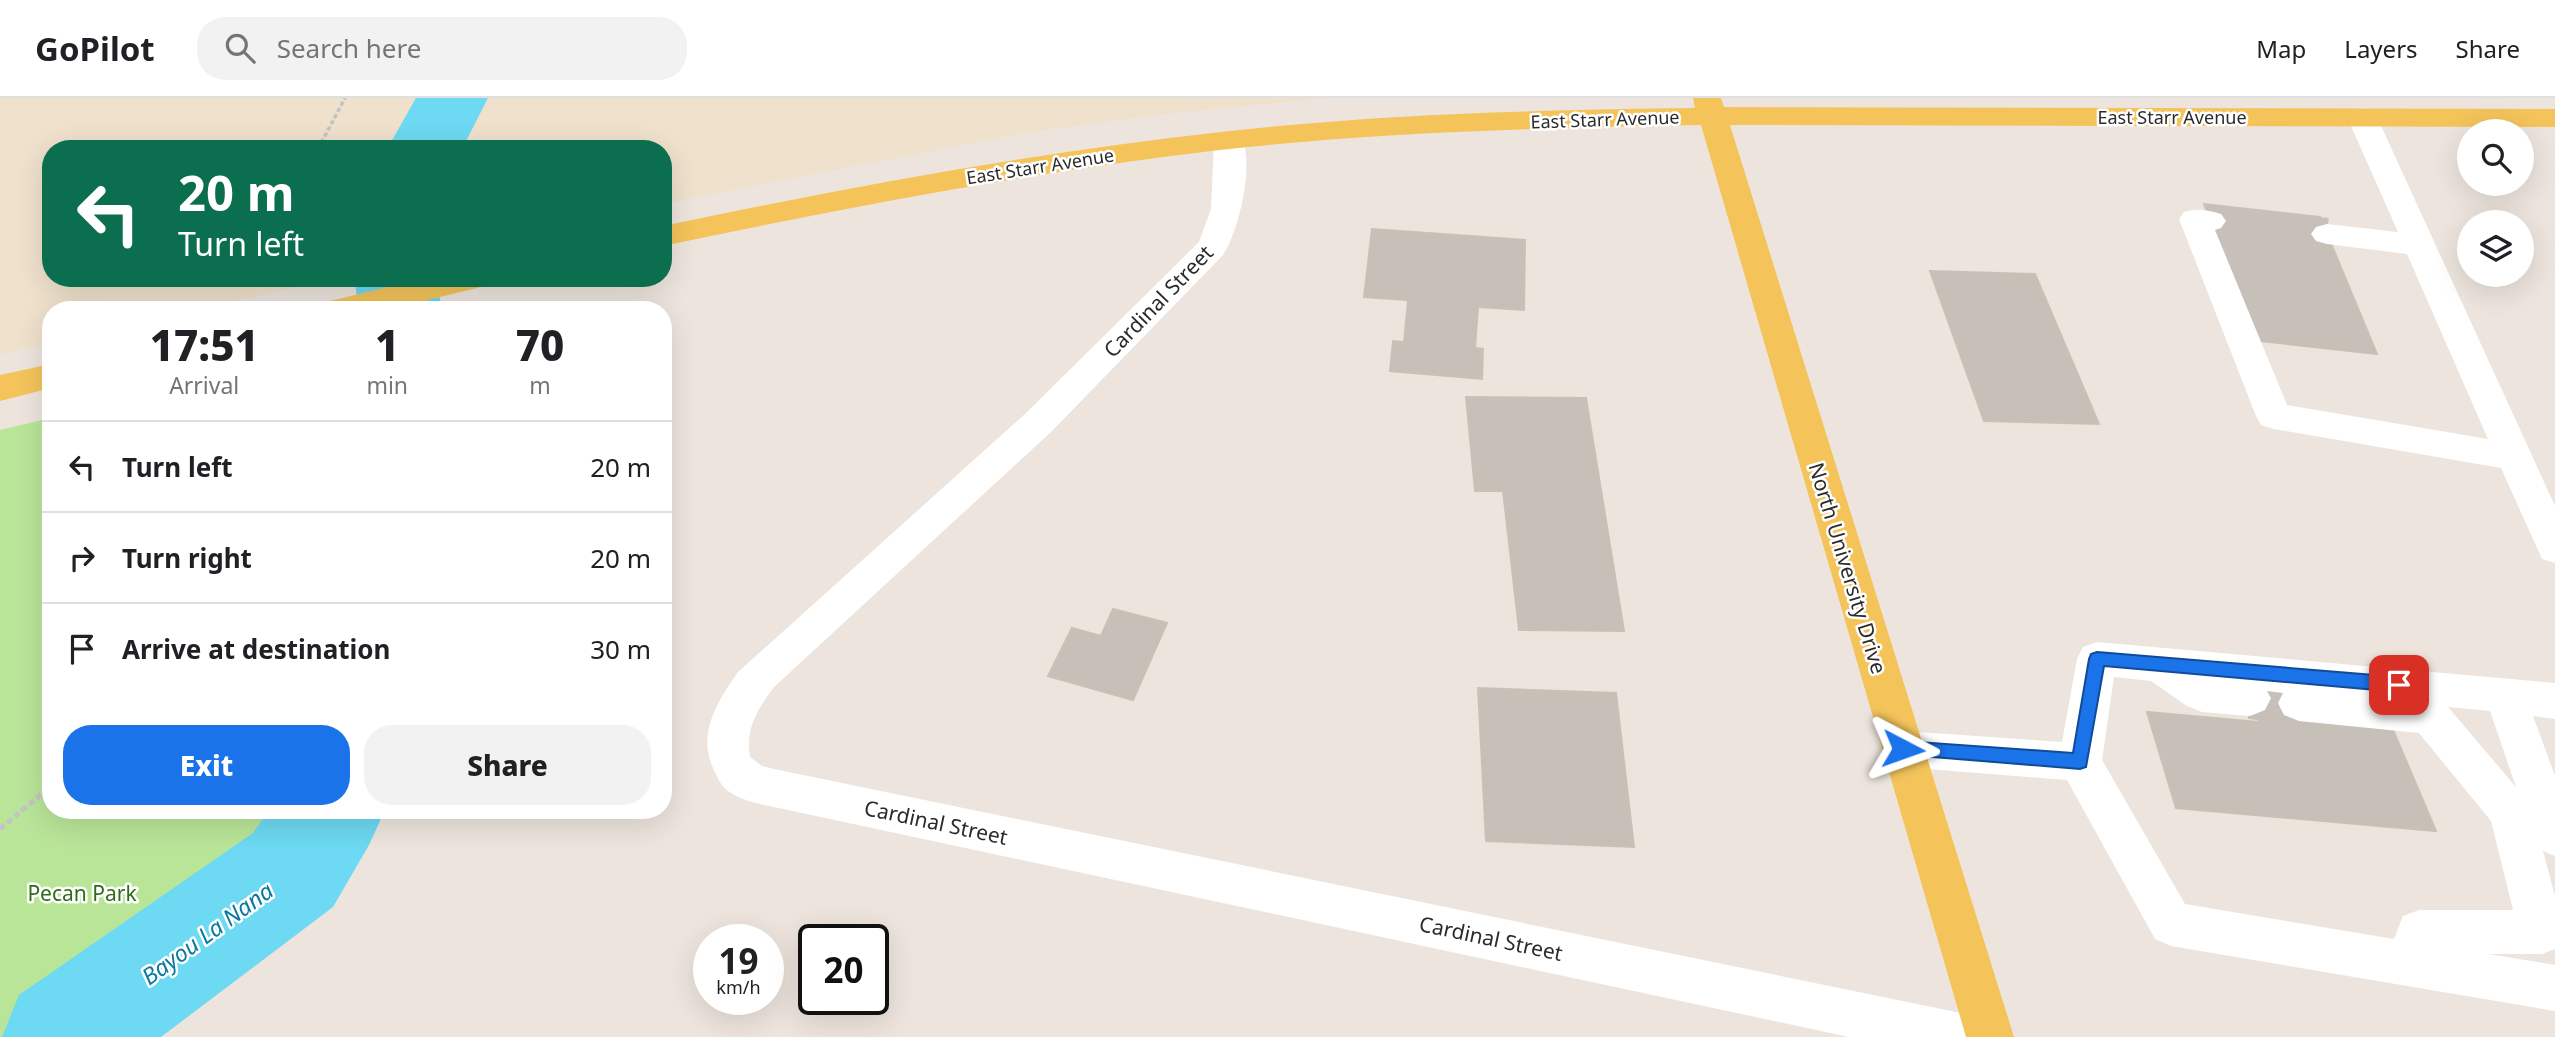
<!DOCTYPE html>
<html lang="en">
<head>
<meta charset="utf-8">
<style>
	:root { --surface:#fff; --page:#f2f2f2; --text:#202124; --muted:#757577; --line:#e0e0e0; --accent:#1a73e8 }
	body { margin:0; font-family:"Noto Sans",sans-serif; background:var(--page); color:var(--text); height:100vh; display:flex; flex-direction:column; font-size:26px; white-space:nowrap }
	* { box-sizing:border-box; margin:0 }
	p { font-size:23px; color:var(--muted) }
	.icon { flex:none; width:38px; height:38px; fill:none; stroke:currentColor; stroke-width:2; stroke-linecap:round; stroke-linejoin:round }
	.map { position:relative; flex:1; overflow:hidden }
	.panel { position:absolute; left:42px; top:203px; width:630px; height:518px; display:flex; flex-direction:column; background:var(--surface); border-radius:28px; box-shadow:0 7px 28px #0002 }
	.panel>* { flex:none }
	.hud { position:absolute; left:42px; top:42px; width:630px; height:147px; border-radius:28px; box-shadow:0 7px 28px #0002; background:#0b6e4f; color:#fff; overflow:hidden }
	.buttons { position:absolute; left:2457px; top:21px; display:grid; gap:14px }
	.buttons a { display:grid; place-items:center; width:77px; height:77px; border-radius:50%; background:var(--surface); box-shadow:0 7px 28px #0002; font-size:35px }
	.speed { position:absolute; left:693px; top:826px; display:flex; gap:14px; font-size:35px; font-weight:700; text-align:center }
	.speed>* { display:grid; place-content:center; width:91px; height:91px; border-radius:50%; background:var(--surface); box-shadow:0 7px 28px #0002; line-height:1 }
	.speed small { font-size:18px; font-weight:400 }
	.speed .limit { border:4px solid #111; border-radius:10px; background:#fff; color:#111 }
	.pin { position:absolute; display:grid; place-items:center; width:60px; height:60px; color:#fff; margin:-30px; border-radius:14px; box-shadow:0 4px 10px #0006 }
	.me { position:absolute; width:77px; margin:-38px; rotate:94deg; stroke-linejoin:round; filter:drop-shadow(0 0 5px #0008) }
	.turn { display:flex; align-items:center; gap:24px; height:147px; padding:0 21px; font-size:32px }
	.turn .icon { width:91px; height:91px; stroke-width:2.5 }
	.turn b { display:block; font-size:49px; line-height:60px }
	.eta { display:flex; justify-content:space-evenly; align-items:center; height:119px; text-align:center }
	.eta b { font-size:42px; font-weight:800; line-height:49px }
	.primary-button { display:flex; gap:14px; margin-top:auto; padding:14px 21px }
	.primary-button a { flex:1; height:80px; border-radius:28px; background:var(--accent); color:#fff; font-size:28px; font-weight:800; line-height:80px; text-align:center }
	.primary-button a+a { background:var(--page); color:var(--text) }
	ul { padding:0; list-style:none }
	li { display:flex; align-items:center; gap:21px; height:91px; padding:0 21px; border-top:2px solid var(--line) }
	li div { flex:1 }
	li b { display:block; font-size:26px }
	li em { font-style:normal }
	header { display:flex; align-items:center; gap:42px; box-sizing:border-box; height:98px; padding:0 35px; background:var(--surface); border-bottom:2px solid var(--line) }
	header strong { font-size:33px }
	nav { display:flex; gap:38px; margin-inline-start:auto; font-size:24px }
	.search { width:490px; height:63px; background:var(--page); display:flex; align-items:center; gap:18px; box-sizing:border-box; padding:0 24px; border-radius:28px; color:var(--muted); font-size:26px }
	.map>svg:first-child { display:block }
	.education { fill:#efe1cc }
	.green { fill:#b9e598 }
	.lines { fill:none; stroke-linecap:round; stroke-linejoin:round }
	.river { fill:#6dd9f2; fill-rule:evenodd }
	.building { fill:#c6c0b8; stroke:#c9c1b6; stroke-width:2 }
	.minor-tunnel-far1 { stroke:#c6c0b9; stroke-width:32; stroke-dasharray:32 17; stroke-linecap:butt }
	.minor-tunnel { stroke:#c6c0b9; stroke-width:42; stroke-dasharray:42 21; stroke-linecap:butt }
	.path-far1 { stroke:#c4c4c4; stroke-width:3.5; stroke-dasharray:4.5 2.5; stroke-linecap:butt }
	.path { stroke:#c4c4c4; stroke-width:5; stroke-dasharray:6 3.5; stroke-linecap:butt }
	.minor { fill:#fff; fill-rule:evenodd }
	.major { fill:#f4c45b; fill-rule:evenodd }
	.route { fill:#1a73e8; stroke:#114b97; stroke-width:2 }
	.labels { text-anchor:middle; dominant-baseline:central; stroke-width:5; stroke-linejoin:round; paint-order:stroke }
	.far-street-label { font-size:18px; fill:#2b2b2b; stroke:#fff }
	.street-label { font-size:21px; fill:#2b2b2b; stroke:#fff }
	.park-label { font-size:21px; fill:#306b18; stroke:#fff }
	.water-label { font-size:23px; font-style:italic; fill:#0a79a1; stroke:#fff }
</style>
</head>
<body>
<header>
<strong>GoPilot</strong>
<div class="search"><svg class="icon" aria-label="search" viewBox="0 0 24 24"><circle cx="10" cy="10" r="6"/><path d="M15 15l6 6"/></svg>Search here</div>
<nav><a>Map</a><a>Layers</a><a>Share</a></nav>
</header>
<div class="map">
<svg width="2555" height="939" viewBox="0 0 2555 939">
	<rect width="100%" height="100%" fill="#ede5dd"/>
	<!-- education -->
	<path class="education" d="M0,0H1328L1147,18L1024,35L663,106V51H51V180H334L195,212H51V245L0,256Z"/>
	<!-- green -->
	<path class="green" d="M51,320V712H288L278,729L225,794L16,939H0V332Z"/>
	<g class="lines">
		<!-- river -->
		<path class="river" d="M416,0H488L462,51H387Z
			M354,180H436L442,212H359Z
			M269,712H385L369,747L333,809L161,939H2L19,897L253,735Z"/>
	</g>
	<!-- building -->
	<path class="building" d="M2204,106L2320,119L2377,256L2251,242Z
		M1372,131L1525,142L1524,212L1478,209L1475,250L1483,251L1482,281L1390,273L1393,243L1404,244L1408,202L1364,199Z
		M1930,173L2035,176L2099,326L1984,323Z
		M1466,299L1586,300L1624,533L1519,532L1503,393H1475Z
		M1113,511L1167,525L1133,602L1048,578L1072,530L1101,538Z
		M2246,589L2295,593L2391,627L2436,733L2176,710L2147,614L2259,624Z
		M1478,590L1616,595L1634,749L1486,743Z"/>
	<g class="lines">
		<!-- minor-tunnel-far1 -->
		<path class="minor-tunnel-far1" d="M2210,123L2327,136"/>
		<!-- minor-tunnel -->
		<path class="minor-tunnel" d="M2250,600L2299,605"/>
		<!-- path-far1 -->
		<path class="path-far1" d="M318,51L345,0"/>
		<!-- path -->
		<path class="path" d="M0,731L51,688"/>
		<!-- minor -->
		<path class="minor" d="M2362,10L2372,13L2377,19L2555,408V465L2542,461L2501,370L2274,331L2261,327L2256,318L2179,121L2184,114C2197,110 2208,112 2221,116L2226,123L2221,130L2215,132L2287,307L2488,341L2407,156L2327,146L2316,143L2311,136L2316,129L2327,126L2398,134L2347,19L2352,13Z
			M1229,34L1240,37C1256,62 1239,133 1223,157L1052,333L774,589C758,611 745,630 750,659L762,668L774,671L1961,915L1978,922L1985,939H1849L774,709C759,706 740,702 728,693C720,687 717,678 713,670C697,636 718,602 738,574L1026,315L1199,144L1211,111L1214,43L1218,37Z
			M2097,544L2555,585V621L2533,618L2555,678V758L2543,753L2555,798V851L2542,856H2488L2555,867V913L2171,848L2155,841L2067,682L1903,669L1888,664L1882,651L1888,638L1903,633L2062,644L2077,561L2083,549ZM2114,579L2151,583L2187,608L2202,614L2250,618L2265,612L2271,600L2267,593L2283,595L2278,605L2284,617L2299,623L2419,635L2491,723L2513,812H2419L2403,818L2394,841L2185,806L2102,662ZM2448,609L2490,613L2516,689Z"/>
		<!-- major -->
		<path class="major" d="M1693,0H1721L1724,9L2555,11V29L1730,27L2014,939H1966L1701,27C1540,30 1380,34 1220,52C1033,74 848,109 663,148V128C848,89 1033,55 1221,34C1378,16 1537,12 1695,10Z
			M425,180H489L485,188L387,212H322L326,204Z
			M51,266V290L0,303V277Z"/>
	</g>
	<!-- route -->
	<path class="route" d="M2097,554L2399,579L2405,582L2407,587L2405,592L2399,594L2104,568L2086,669L2080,671L1896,656L1894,651L1896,646L1903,643L2073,655L2089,561L2091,556Z"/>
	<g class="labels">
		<!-- far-street labels -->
		<g class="far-street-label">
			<text x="2172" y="19">East Starr Avenue</text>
			<text transform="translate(1605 21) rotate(-2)">East Starr Avenue</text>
			<text transform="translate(1040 68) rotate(-9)">East Starr Avenue</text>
		</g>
		<!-- street labels -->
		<g class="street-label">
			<text transform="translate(1158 203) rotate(-46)">Cardinal Street</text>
			<text transform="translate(1848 470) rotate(73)">North University Drive</text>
			<text transform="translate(936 724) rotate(12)">Cardinal Street</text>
			<text transform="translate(1491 840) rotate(12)">Cardinal Street</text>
		</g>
		<!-- park labels -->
		<g class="park-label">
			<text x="82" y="795">Pecan Park</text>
		</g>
		<!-- water labels -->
		<g class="water-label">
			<text transform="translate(207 835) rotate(-36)">Bayou La Nana</text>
		</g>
	</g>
</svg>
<div class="buttons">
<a><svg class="icon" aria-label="search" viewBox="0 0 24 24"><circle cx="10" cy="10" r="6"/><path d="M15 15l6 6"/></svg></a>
<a><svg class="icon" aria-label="layers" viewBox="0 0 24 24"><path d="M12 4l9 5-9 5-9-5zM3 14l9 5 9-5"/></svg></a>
</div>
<div class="speed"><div>19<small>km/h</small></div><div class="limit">20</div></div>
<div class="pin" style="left:2399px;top:587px;background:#d93025"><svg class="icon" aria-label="arrive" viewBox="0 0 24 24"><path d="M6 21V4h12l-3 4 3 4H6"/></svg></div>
<svg class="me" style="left:1903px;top:651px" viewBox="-20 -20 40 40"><path d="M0-17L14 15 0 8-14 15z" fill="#1a73e8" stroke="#fff" stroke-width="4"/></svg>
<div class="hud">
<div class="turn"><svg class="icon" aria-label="left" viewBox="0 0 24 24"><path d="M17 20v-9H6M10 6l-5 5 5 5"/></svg><div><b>20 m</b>Turn left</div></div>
</div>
<section class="panel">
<div class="eta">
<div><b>17:51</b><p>Arrival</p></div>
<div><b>1</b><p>min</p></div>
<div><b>70</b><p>m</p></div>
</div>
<ul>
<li><svg class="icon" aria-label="left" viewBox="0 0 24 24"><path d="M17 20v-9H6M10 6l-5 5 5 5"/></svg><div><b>Turn left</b></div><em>20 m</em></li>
<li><svg class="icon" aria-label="right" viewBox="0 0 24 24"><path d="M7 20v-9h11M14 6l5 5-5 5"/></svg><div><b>Turn right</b></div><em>20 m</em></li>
<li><svg class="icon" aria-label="arrive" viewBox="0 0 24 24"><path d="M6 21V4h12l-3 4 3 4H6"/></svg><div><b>Arrive at destination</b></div><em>30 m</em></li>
</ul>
<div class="primary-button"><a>Exit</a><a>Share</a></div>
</section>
</div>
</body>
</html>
